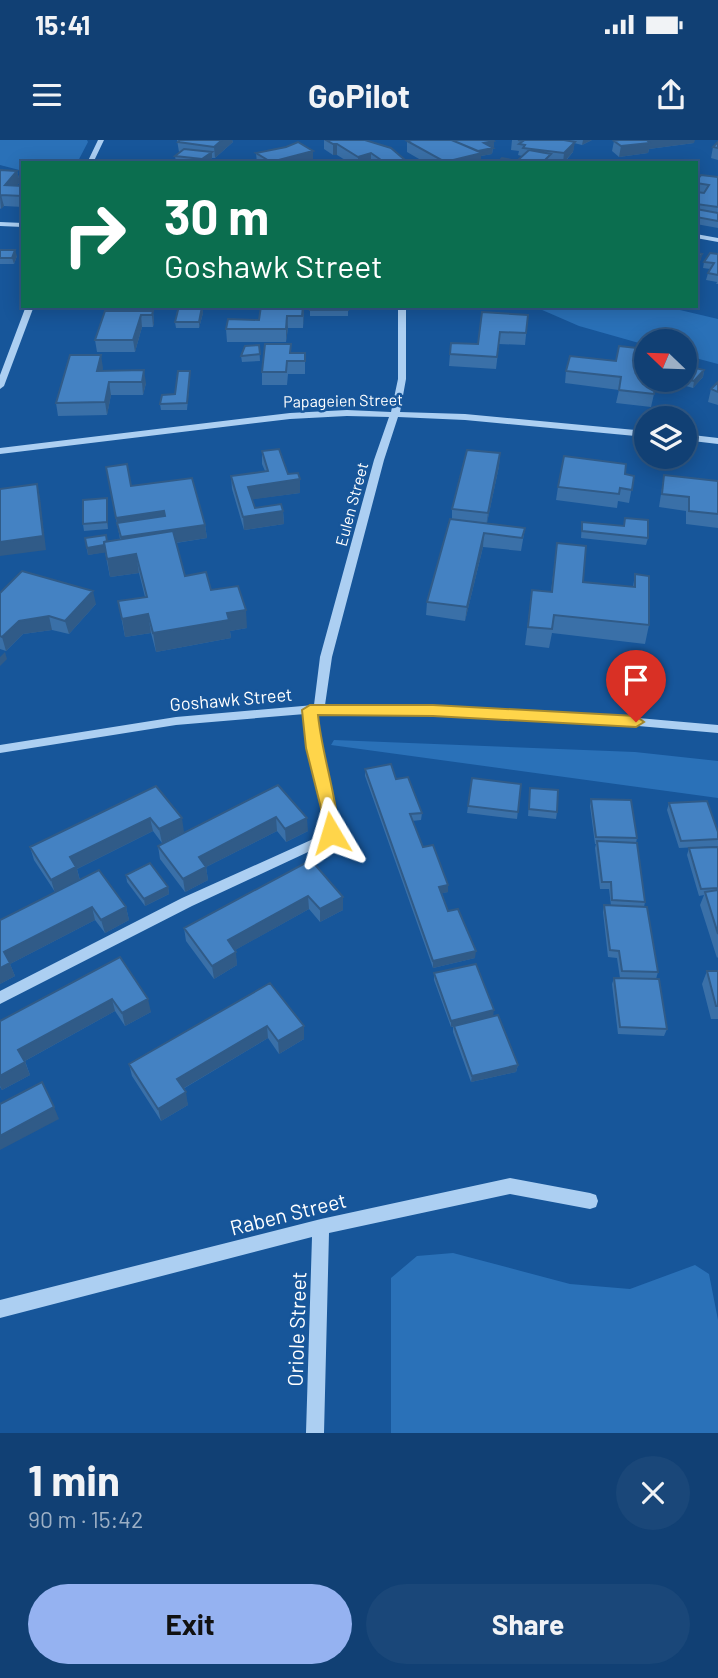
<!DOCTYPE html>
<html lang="en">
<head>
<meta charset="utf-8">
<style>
	:root { --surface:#114074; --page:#1a4779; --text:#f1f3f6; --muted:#9cafc5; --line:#305986; --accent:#95b2f1 }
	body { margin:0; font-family:Barlow,sans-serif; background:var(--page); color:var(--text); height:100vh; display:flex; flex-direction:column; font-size:26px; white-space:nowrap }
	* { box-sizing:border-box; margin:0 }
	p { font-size:23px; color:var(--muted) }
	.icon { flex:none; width:38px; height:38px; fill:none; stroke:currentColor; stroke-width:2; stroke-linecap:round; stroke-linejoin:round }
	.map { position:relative; height:1293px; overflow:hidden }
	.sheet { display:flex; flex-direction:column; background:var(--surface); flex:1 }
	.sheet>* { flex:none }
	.guide { position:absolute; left:21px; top:21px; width:677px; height:147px; border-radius:0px; box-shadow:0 4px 18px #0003,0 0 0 2px var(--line); background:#0b6e4f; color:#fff; overflow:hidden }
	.needle { width:46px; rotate:293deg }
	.fabs { position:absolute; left:634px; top:189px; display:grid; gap:14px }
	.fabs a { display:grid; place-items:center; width:63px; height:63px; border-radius:50%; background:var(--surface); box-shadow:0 4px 18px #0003,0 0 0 2px var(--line); font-size:35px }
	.pin { position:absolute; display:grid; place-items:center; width:60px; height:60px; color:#fff; margin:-72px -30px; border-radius:50% 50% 50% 0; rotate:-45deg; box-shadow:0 0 7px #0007 }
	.pin .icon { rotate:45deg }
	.me { position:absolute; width:77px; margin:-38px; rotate:353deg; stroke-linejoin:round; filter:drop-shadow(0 0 5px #0008) }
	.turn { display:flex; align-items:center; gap:24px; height:147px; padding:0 28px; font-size:32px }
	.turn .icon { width:91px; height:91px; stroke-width:2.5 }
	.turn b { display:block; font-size:49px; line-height:60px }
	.round { display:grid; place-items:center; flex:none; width:74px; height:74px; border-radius:37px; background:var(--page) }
	.head { display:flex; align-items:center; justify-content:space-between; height:119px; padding:0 28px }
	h1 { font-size:42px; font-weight:700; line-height:52px }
	.cta { display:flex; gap:14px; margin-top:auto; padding:14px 28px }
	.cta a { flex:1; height:80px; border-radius:42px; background:var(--accent); color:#111; font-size:28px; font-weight:700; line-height:80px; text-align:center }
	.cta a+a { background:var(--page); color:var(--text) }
	.status { display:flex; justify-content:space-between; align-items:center; height:49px; padding:0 35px; background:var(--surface); direction:ltr }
	.status svg { height:19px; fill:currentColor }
	header { display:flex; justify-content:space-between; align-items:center; height:91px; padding:0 28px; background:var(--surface); font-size:32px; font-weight:700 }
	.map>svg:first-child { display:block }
	.green { fill:#2a71b8 }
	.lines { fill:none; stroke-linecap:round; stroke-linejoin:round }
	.minor { fill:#accff2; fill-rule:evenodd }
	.wall { fill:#3a70a8 }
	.shaded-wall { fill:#305b88 }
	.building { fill:#4482c3; stroke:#305b88; stroke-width:2 }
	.route { fill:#ffd54a; stroke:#a68a30; stroke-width:2 }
	.labels { text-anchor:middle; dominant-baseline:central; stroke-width:5; stroke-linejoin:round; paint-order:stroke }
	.far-street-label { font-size:16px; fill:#fff; stroke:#17569a }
	.street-label { font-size:18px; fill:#fff; stroke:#17569a }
	.near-street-label { font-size:21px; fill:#fff; stroke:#17569a }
</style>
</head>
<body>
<div class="status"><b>15:41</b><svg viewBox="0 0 49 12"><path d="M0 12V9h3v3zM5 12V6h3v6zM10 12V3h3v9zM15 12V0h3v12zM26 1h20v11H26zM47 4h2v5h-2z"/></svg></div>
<header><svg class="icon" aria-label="menu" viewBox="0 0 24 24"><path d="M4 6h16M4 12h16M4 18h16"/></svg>GoPilot<svg class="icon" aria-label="share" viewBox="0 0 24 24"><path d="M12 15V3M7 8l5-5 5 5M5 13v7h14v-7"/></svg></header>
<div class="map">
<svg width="718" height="1293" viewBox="0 0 718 1293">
	<rect width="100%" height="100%" fill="#17569a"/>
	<!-- green -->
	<path class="green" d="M0,0H87L88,2L77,23H23V31L0,25Z
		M533,166H663L718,179V224L684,215V201H646V205L579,186Z
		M334,600L635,612L718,621V658L331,605Z
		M453,1113L570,1144L630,1149L695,1125L709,1134L718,1180V1293H391V1138L417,1116Z"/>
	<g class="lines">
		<!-- minor -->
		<path class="minor" d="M98,0H104L93,23H87Z
			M0,82L23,83V87L0,86Z
			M696,94L718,98V102L696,98Z
			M26,166H34L4,246L0,249V235Z
			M398,166H406V239L400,272L465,274L646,291V297L465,280L398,277L384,320L332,517L325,565L581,573L718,585V593L581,581L433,575L316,573L319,608L335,668L337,693L321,706L192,766L0,864V851L182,758L311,700L324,691L323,668L307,608L305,574L176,585L0,613V605L176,577L314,565L320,517L374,320L389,277L347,276L290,279L0,314V308L290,273L347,270L391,272L398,239Z
			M684,294L718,298V304L684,300Z
			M510,1038L590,1053L596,1055L598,1061L596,1067L590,1069L510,1054L329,1093L324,1293H306L312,1097L0,1178V1160L321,1079Z"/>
	</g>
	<!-- wall -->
	<path class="wall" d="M177,0H232L233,2L215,18H212L205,23H184L176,22L175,16L179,12Z
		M324,0H365L405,23H350L337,15H333L324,9Z
		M512,0H566H565H592L582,5L574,3L573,12L564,23L517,21L522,16L518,15L519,11L511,10Z
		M407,1L494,7H491L493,8L492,14L481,16V23H426L407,12Z
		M614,1L694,3L649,9L648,13L619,17L612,11Z
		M718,2V20L711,18L713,7Z
		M256,13L313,20L320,23H257Z
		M0,30L17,31L20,42L16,46H23V67L4,66L0,69Z
		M718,37V88L696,84V41Z
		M0,110L17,116L14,124H0Z
		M718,114V144H716L717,142L706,140L708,133L710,129L703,128L704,122Z
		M178,166L202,167L203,173L199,188H176L175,182Z
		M310,166H348V176H310Z
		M304,170L303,188H288L286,202H227L226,189L259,180Z
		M105,171H153L154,183L153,187H142L135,212H97L95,200Z
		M528,175L525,205L499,204L496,229L449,226L450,214L478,204Z
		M291,204V213H305V234H288L287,245H262V232Z
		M259,205L260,221L242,222L241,216Z
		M570,216L642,241L654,254L651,267L616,263L619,250L565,243L566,231Z
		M103,228L102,230L146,243L143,255H111L107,275L58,276L56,263Z
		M704,230L703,237L693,248L679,244L680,240H684V234Z
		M190,231V237L187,270H161L160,264L175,254Z
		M718,242V265L708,262L711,249Z
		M262,311L288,334L300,339V353L252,359L255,368L283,371L284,384L244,390L232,349L231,336L265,331L262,324Z
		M500,313L499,326L487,383L525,388L521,411L483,407L465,481L426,475L427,462L452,379V369Z
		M106,327L131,346L205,385L207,398L176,403L185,436L211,450L247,488L230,491L231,498L156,512L151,493L125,497L118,461L145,457L139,433L110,437L105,412L88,415L85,398L107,401L120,399Z
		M625,334L634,336L629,363L618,361L617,368L556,360L558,347Z
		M664,335L718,341V388L686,384V371L659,367Z
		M108,365V389L84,391L83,384Z
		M625,378L648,398L646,405L581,398L582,382L624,386Z
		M557,403L583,442L633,447L635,434L649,485L645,504L552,493L549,508L525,505L532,450L551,452Z
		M0,453L96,464L69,494L52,490L23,494L6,511L0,509Z
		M365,629L396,639L422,673L421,680L412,681L423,707L448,745V752L442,753L448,771L475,818L433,828L365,636Z
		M521,644L517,679L467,673L468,666Z
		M278,645L308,691L286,702L277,691L206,727L208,740L185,752L160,719L158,706Z
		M156,646L184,692L162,703L153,691L77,729L80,740L126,767L129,780L105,793L95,780L10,824L15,836L0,844V780L55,752L34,720L30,707Z
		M530,648L557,672L556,679L528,676Z
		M591,659L637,698L636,703L645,762L644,767L658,832L656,839L667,889L664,896L618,894L612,844L614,838H620L617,818L608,817L603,772L604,765L611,766L609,749H600L595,708L596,704H595L590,666Z
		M669,663L718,692V706L679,708L667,670Z
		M718,707V817L717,818L700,765L704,755L699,756L687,715L689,708Z
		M311,720L343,770L320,782L309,769L235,810L237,825L214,839L186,801L184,788Z
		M126,735L168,747L169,754L145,766L127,742Z
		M120,817L151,872L125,886L115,871L25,921L30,935L2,950L0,947V881Z
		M707,831H718V879H711L702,844Z
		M434,833L494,876L518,925L516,932L471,942L453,892V887H451L434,840Z
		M270,843L304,899L279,914L268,898L183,949L188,965L161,981L132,936L129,924Z"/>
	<!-- shaded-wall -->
	<path class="shaded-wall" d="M222,0H232L233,2L215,18L214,7Z
		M583,0H592L582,5Z
		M645,0H695L694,3L649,9L648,13L619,17L621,6Z
		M494,1V7L483,9L484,3Z
		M575,2L573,12L563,23L564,13Z
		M333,4H337V15H333Z
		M493,8L492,14L481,16V23H445L468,14Z
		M313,11V22L309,23H271V22Z
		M212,12V18L205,23H202V19Z
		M371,13V23H358V17Z
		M405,20V23H384V22Z
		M17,31L20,42L8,55L5,45Z
		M1,55L4,66L1,69L0,57Z
		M15,110L17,116L14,124L12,118Z
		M702,114L701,120L696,126V122Z
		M303,166H304V170L303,188Z
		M202,167L203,173L199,188V182Z
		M153,171L154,183L153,187L152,175Z
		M141,175L142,187L135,212L133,200Z
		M287,176L288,188L286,202V189Z
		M101,215L103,228L99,243L97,231Z
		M144,230L146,243L143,255L142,242Z
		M704,230L703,237L693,248L694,241Z
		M109,242L111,255L107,275L105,262Z
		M500,313L499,326L486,387L488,373Z
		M300,339V353L249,360L248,347Z
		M37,344L40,357L46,410L0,416V402Z
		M107,358L108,365V389L107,382Z
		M164,371L166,384L119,391L116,378Z
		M283,371L284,384L244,390L243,377Z
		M205,385L207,398L123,411L121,397Z
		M484,393L483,407L465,481L467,467Z
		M108,405L109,412L88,415L87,408Z
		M136,414L139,433L110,437L107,419Z
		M93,451L96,464L69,494L65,481Z
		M246,470L247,488L230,491L231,498L156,512L153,493L227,473Z
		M148,474L151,493L125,497L122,479Z
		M49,476L52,490L23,494L6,511L2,497L19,481Z
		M5,512L7,519L0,526V517Z
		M276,677L277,691L206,727L208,740L185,752L183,739L199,717Z
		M150,678L153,691L77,729L80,741L55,753L51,740L70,717Z
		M182,678L184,692L162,703L159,689Z
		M307,678L308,691L286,702L285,689Z
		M448,745V752L439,754V747Z
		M168,747L169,754L145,766L144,759Z
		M308,756L309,769L230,813L228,800Z
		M343,757V770L320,782V769Z
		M92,767L95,780L10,824L15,836L0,844V828L4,812Z
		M126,767L129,780L105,793L101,780Z
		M476,811L475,818L433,828V821Z
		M236,812L237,825L214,839L212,826Z
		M112,859L115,871L23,922L18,910Z
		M148,859L151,872L125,886L122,873Z
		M494,870L493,877L451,887V881Z
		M267,886L268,898L179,951L177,939Z
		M304,886V899L279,914L278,901Z
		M25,922L30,935L2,950L0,946V936Z
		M518,925L516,932L471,942L472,936Z
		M186,952L188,965L161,981L158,969Z
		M54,967L59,979L0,1010V996Z"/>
	<!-- building -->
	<path class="building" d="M180,0H222L214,7L178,2Z
		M326,0H365L391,8L405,20L384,22L371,13L358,17L337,4H333Z
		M412,0H452L482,13L445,22L407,1Z
		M457,0H493L494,1L484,3L493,8L478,11L454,1Z
		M518,0H564L575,2L564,13L523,8L525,5L519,4L523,1Z
		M619,0H647L650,3L621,6L614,1Z
		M298,2L313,11L271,22L256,13L286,7Z
		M718,2V8L713,7Z
		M184,9L212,12L202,19L175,16Z
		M529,10L551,14L545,20L549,21L547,23H497L502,18L517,21Z
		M214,20L226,23H209Z
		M315,20L320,23H303Z
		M0,30L17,31L5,45L23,46V56L1,55L0,57Z
		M701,35L718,37V67L696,64V52L704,53L709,45L696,43V41Z
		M696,69L718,73V81L696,77Z
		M0,110H15L12,118H0Z
		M696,113L702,114L696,122Z
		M710,113L718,114V135L708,133L714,123L704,122Z
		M179,166L202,167L199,182H175Z
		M261,166H303L302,176H287L286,189H226L228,179L259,180Z
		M310,166H348V170H310Z
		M105,171H153L152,175H141L133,200H95Z
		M482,172L528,175L526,193L500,192L497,217L450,214L451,203L478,204Z
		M265,204H291L290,213H305V221H287L286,232H262Z
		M259,205L260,214L241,216L245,206Z
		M619,206L646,209V219L642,241L656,242L654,254L619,250L621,237L566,231L570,216L616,221Z
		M70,215H101L97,231L144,230L142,242H109L105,262L56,263Z
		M691,227L704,230L694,241L684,238V234Z
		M178,231H190L187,263L160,264L162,255L175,254Z
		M718,242V252L711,249Z
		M279,309L288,334L298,333L300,339L248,347L255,368L281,364L283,371L243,377L231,336L268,331L262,311Z
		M467,310L500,313L488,373L452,369Z
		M564,316L626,324L625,334L634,336L632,350L620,348L619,354L558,347Z
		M127,324L131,346L192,338L205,385L121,397L117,383L165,376L164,371L116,378L106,327Z
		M664,335L718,341V374L689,371V357L662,354Z
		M37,344L43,396L0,402V349Z
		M107,358V382L83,384V360Z
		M625,378L648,380V398L582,391V382L624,386Z
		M450,379L525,388L522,398L484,393L467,467L427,462Z
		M173,391L185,436L206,432L211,450L238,446L246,470L227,473L229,480L153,493L148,474L122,479L118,461L147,457L136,414L107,419L104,402Z
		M106,395L107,401L104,402V405L87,408L85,398Z
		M557,403L586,406L583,442L635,447V434L649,436V485L554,475L552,489L528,487L532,450L552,452Z
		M22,431L93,451L65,481L49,476L19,481L2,497L0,496V453Z
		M391,624L396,639L408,637L422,673L410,674L423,707L433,705L448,745L439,747L448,771L458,769L476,811L433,821L365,629Z
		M472,638L521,644L518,672L468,666Z
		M278,645L307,678L285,689L276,677L199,717L206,727L183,739L158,706Z
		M156,646L182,678L159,689L150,678L70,717L76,727L51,740L30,707Z
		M530,648L558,650L557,672L529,669Z
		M591,659L631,660L637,698L596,697Z
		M707,661L718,692V699L681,701L669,663Z
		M597,701L637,703L645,762L612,760L611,742H602Z
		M718,707V748L701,749L689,708Z
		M311,720L343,757L320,769L308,756L228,800L236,812L212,826L184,788Z
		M150,723L168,747L144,759L126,735Z
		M99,730L126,767L101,780L92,767L4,812L10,823L0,828V780Z
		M718,750V794L705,752Z
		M604,765L647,767L658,832L622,831L619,811L610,810Z
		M120,817L148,859L122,873L112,859L18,910L25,922L0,936V881Z
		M476,824L494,870L451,881L434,833Z
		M707,831H718V866H716Z
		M614,838L659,839L667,889L620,887Z
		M270,843L304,886L278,901L267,886L177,939L186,952L158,969L129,924Z
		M498,875L518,925L472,936L454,886Z
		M42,942L54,967L0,996V964Z"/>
	<!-- route -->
	<path class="route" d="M310,565H433L636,576L644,582L636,587L433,576L318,575C322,615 336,653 339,693L331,699L323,693L321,668L306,608L302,570Z"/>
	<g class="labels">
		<!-- far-street labels -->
		<g class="far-street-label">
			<text transform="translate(343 260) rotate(-1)">Papageien Street</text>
			<text transform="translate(351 364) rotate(-75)">Eulen Street</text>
		</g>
		<!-- street labels -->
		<g class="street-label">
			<text transform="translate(231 559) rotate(-5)">Goshawk Street</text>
		</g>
		<!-- near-street labels -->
		<g class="near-street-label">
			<text transform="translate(288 1073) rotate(-14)">Raben Street</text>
			<text transform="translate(296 1189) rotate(-88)">Oriole Street</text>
		</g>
	</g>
</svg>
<div class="fabs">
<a><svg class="needle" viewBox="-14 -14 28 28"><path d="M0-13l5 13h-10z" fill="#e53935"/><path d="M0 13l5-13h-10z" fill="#9cafc5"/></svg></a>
<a><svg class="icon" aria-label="layers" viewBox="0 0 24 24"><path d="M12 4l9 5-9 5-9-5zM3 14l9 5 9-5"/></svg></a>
</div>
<div class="pin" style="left:636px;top:582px;background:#d93025"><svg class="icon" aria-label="arrive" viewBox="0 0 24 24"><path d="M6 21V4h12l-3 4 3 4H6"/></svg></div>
<svg class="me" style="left:331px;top:693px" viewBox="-20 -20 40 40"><path d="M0-17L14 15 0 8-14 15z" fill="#ffd54a" stroke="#fff" stroke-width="4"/></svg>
<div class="guide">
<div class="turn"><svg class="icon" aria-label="right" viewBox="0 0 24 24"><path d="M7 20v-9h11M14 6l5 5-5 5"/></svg><div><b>30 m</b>Goshawk Street</div></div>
</div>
</div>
<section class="sheet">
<div class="head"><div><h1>1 min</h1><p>90 m · 15:42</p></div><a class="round"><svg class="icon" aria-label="close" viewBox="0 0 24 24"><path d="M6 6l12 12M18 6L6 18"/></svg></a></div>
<div class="cta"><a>Exit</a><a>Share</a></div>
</section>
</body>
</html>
